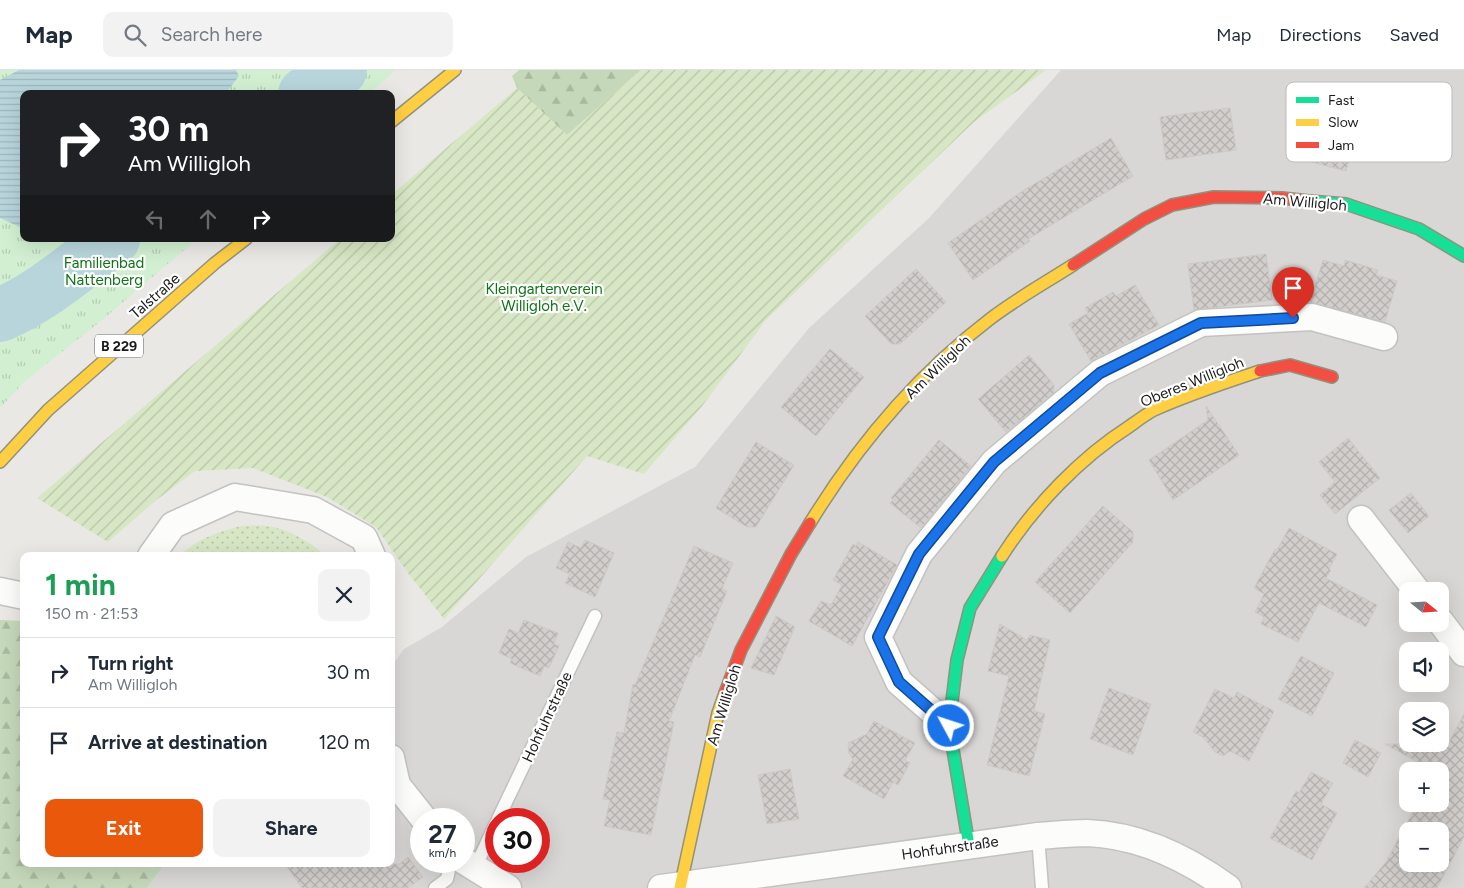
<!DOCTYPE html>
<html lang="en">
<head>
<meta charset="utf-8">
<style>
	:root { --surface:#fff; --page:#f2f2f3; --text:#1f2937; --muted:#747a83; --line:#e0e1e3; --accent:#ea580c }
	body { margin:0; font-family:Figtree,sans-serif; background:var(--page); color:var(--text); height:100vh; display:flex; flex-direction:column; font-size:19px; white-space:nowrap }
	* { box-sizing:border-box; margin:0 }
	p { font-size:16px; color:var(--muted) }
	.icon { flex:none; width:28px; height:28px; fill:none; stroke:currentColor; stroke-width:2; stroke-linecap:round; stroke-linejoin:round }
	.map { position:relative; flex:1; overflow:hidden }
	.side { position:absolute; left:20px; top:482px; width:375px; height:315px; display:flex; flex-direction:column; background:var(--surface); border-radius:10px; box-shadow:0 5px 20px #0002 }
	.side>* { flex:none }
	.top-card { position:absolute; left:20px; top:20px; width:375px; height:152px; border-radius:10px; box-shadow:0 5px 20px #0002; background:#202124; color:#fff; overflow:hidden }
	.needle { width:32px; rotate:108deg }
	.fabs { position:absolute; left:1399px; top:512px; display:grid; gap:10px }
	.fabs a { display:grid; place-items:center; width:50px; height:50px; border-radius:10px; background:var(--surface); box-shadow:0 5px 20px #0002; font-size:25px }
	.speed { position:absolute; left:410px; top:738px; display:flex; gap:10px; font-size:25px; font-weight:700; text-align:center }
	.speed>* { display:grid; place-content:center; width:65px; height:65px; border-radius:50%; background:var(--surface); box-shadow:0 5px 20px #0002; line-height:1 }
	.speed small { font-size:12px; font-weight:400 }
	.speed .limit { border:8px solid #d22; background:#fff; color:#111 }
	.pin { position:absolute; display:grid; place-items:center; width:42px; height:42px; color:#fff; margin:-51px -21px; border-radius:50% 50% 50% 0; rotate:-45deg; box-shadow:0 0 5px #0007 }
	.pin .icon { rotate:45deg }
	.me { position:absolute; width:55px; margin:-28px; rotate:310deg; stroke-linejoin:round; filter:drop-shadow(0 0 4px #0008) }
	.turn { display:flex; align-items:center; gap:18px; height:105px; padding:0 25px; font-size:22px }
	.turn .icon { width:65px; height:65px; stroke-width:2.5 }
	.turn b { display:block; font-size:35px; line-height:42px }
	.lanes { display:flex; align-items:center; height:48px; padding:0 25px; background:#0003; justify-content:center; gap:25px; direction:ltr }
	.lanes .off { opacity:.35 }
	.round { display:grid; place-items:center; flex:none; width:52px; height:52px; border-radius:10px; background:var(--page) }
	.headline { display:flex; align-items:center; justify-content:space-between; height:85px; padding:0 25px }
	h1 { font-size:30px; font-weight:700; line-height:38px; color:#1e9e55 }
	.button { display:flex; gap:10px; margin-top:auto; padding:10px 25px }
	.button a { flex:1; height:58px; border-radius:10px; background:var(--accent); color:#fff; font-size:20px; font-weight:700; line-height:58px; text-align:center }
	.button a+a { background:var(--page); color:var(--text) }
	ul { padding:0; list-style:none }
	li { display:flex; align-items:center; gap:15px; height:70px; padding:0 25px; border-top:1px solid var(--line) }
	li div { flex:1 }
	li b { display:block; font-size:19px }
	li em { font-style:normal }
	header { display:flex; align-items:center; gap:30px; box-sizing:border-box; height:70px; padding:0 25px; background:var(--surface); border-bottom:1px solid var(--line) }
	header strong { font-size:24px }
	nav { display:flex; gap:28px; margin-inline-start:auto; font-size:18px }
	.search { width:350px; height:45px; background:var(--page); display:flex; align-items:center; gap:12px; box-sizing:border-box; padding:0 18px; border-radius:10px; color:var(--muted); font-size:19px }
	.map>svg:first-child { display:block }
	.residential { fill:#d9d7d5; fill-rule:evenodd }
	.grass { fill:url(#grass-dots) }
	.forest { fill:url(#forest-firs) }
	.park { fill:url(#park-tufts) }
	.garden { fill:url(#garden-furrows) }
	.water { fill:url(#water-rules) }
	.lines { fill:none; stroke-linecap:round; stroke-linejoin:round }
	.river { stroke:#b8d5dc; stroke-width:54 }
	.building { fill:url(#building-cross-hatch); stroke:#cdc9c6; fill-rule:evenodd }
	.lane-casing { stroke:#c2c2c0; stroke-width:15 }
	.street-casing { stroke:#c2c2c0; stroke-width:29 }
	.fast-casing { stroke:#91927d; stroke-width:14 }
	.slow-casing { stroke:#91927d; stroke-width:14 }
	.jam-casing { stroke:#91927d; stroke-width:14 }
	.lane { stroke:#fcfcfb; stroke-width:12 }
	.street { stroke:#fcfcfb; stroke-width:26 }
	.fast { stroke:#16e098; stroke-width:11 }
	.slow { stroke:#ffcf43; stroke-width:11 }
	.jam { stroke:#f24e42; stroke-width:11 }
	.route-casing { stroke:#114b97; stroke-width:12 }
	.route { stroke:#1a73e8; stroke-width:9 }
	.labels { text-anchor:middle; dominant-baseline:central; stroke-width:4.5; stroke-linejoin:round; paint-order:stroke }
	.shield { fill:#fff; stroke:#5f5f5f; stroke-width:1 }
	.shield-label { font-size:14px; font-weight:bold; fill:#1b1b1b }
	.street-label { font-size:15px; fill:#1b1b1b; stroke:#fff }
	.park-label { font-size:15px; fill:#107316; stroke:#fff }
	.key { fill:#fff; stroke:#bbb; stroke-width:1 }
	.key-label { font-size:14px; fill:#1b1b1b }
</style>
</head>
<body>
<header>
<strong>Map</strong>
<div class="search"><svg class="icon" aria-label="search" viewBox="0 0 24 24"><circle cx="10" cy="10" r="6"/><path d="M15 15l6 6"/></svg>Search here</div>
<nav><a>Map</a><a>Directions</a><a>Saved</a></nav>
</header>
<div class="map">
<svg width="1464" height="818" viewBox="0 0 1464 818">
	<defs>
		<pattern id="grass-dots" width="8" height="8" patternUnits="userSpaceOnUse" patternTransform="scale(1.25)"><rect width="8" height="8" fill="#d7e6c4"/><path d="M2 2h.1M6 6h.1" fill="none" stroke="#b8c5a8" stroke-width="1.8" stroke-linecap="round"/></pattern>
		<pattern id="forest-firs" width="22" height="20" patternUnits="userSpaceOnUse" patternTransform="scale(1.25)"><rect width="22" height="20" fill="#c5d8ba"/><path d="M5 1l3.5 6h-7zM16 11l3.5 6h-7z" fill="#a9b99f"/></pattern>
		<pattern id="park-tufts" width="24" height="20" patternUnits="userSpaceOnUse" patternTransform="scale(1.25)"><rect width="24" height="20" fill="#d2f0d1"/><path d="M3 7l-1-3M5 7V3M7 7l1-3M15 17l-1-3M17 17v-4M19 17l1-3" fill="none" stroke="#b4cdb3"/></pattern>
		<pattern id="garden-furrows" width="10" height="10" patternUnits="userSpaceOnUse" patternTransform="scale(1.25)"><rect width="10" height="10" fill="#d7e6c4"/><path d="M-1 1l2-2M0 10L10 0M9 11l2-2" fill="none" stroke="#b8c5a8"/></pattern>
		<pattern id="water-rules" width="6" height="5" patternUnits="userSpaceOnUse" patternTransform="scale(1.25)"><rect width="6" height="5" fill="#b8d5dc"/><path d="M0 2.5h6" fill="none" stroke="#9eb6bc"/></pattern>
		<pattern id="building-cross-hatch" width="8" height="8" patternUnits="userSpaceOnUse" patternTransform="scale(1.25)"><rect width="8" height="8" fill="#d1cecb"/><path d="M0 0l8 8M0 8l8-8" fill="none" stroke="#b3b0ae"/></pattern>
	</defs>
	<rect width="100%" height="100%" fill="#eae8e4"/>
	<!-- residential -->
	<path class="residential" d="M1061,0H1464V818H147L165,794H391V597L404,579L442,557L526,487L695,397L809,258L929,148ZM1408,521H1440V554H1408ZM1408,581H1440V614H1408ZM1408,641H1440V674H1408ZM1408,701H1440V734H1408ZM421,749H464V791H421ZM496,749H539V791H496ZM1408,761H1440V794H1408Z"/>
	<!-- grass -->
	<path class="grass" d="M242,456C250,456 259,455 266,456C288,458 310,472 326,486H179C198,469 218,461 242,456Z"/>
	<!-- forest -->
	<path class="forest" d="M519,0H641L567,65L517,18L512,6Z
		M0,550L24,551V794H165L147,818H0Z"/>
	<!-- park -->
	<path class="park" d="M0,0H396L368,24H24V169H197L101,251L25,311L0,338Z"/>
	<!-- garden -->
	<path class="garden" d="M641,0H1046L974,52L766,250L703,335L644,404L587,386L444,549L408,503L376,457L327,427L253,398L195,401L155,431L108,472L37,428L340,169H391V125L517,18L567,65Z"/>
	<!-- water -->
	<path class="water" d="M19,0H236L239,6L225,24H24V159L0,148V10Z"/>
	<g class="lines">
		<!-- river -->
		<path class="river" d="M305,24L340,0
			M0,245C42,227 77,196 113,169"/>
	</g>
	<!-- building -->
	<path class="building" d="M1230,38L1236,80L1166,90L1160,47Z
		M1314,49L1372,63L1366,87L1351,84L1346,101L1303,90Z
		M1111,68L1133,106L1028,169L1030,171L973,210L948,173L1021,122Z
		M1266,184L1272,230L1194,240L1188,194Z
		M1323,190L1344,196L1345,190L1378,200L1376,205L1397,211L1385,252L1310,232Z
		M916,199L946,232L900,274H891L865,246Z
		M1135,215L1159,255L1091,291L1069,254L1088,243L1085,238L1113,222L1116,226Z
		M830,279L864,307L816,366L781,337Z
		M1029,285L1054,315V322L1006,362L978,329Z
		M1206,336L1239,385L1173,430L1149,390L1208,350Z
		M1348,368L1380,408L1335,444L1320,425L1335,412L1319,392Z
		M939,370L971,396L921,458L890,433L893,430L891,428Z
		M756,372L794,395L756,457H747L716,438Z
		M1411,423L1429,446L1408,463L1389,440Z
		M1103,436L1133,462V472L1070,543L1035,512Z
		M1289,458L1337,484L1329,499L1331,500L1326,508L1377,535L1366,557L1319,533L1298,572L1261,554L1264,547L1255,542L1264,524L1254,518L1275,479L1277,480Z
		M585,470L614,483L595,527L565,513L570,504L556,498L568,472L581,478Z
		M858,472L897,495L852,576L809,551L821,531L831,535L842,515L833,510L853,474L856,476Z
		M694,476L733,493L722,519L727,521L700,587L695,585L669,651L674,652L651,765L604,756L610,730L603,729L617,662L624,663L633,614L635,615Z
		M776,546L795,557L774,605L751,598Z
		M524,550L558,563L554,574L559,576L549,598L544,596L540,606L510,593L512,589L499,583L509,559L518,563Z
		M1000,554L1027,570L1030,565L1050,570L1034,641L1045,644L1029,706L987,695L1009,606L988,601Z
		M1301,586L1334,603L1312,646L1278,629Z
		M1109,618L1151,634L1133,685L1090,669Z
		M1215,619L1234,628L1237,622L1274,641L1249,691L1230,681L1223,686L1215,682L1203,667L1193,662Z
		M1464,644V767L1437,818H1364L1386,792L1417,734H1440V701H1434L1385,674H1448ZM1408,761H1440V794H1408Z
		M874,651L915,673L905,690L910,693L898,715L893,712L884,729L843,706L853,689L849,683L848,673L867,664Z
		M1355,670L1381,683L1368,707L1343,693Z
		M790,699L799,749L767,754L758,705Z
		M1311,702L1333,713L1321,734L1337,743L1312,790L1270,768L1296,721L1299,723Z
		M408,787L423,807L408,818H302L285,794H399Z"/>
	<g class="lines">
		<defs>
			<path id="lane" d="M498,749L595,546
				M1038,766L1042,818
				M475,798L496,753
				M435,818L447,809L451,791"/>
			<path id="street" d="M1361,449L1417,521
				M151,486L173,455L235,427L313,440L364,468L372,486
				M0,521L24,526
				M1440,551L1464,583
				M949,656L899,612L878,567L919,484L994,392L1100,303L1201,253L1312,247L1384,267
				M391,688L397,715L424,749
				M464,791L508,818
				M661,818L1038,766C1054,765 1071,763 1087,763C1140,765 1187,788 1228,818"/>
			<path id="fast" d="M1309,131L1346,134L1419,159L1464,186
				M969,776L949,656L957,590L970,538L1002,486"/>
			<path id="slow" d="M391,52L455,0
				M0,392L48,340L215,193L246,169
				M810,453C857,376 918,304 990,249C1016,229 1045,213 1073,195
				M1002,486C1034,436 1080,388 1130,356C1137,351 1145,345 1152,341C1187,325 1224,313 1260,301
				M680,818L718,643L725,623"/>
			<path id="jam" d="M1073,195L1144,149L1172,135L1214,127L1282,128L1309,131
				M1260,301L1290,295L1332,307
				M725,623L741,580L791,484L810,453"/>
		</defs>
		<!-- lane casing -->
		<use href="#lane" class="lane-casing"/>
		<!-- street casing -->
		<use href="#street" class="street-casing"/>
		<!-- fast casing -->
		<use href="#fast" class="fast-casing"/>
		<!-- slow casing -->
		<use href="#slow" class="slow-casing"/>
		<!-- jam casing -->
		<use href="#jam" class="jam-casing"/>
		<!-- lane -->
		<use href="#lane" class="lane"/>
		<!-- street -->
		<use href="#street" class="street"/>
		<!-- fast -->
		<use href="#fast" class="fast"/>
		<!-- slow -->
		<use href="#slow" class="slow"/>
		<!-- jam -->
		<use href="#jam" class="jam"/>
	</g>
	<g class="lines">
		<defs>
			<path id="route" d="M949,656L899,612L878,567L919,484L994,392L1100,303L1201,253L1293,248"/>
		</defs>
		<!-- route casing -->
		<use href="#route" class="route-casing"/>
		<!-- route -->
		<use href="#route" class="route"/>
	</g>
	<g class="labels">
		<!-- shield labels -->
		<rect class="shield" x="95" y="264.5" width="48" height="23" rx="4"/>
		<g class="shield-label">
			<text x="119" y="276">B 229</text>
		</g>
		<!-- street labels -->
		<g class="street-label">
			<text transform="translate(1305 132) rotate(5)">Am Willigloh</text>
			<text transform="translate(155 226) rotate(-41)">Talstraße</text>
			<text transform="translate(938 297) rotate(-44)">Am Willigloh</text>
			<text transform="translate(1192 312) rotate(-22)">Oberes Willigloh</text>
			<text transform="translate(724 635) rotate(-73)">Am Willigloh</text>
			<text transform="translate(547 647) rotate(-65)">Hohfuhrstraße</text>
			<text transform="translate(950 778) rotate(-8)">Hohfuhrstraße</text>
		</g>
		<!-- park labels -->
		<g class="park-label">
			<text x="104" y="193">Familienbad<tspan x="104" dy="17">Nattenberg</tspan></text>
			<text x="544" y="219">Kleingartenverein<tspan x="544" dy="17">Willigloh e.V.</tspan></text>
		</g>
	</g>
	<!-- legend -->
	<rect x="1286" y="12" width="166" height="80" rx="8" class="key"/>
	<rect x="1296" y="27" width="23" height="6" fill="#16e098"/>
	<rect x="1296" y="49" width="23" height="7" fill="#ffcf43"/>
	<rect x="1296" y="72" width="23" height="6" fill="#f24e42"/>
	<g class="key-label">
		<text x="1328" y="35">Fast</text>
		<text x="1328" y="57">Slow</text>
		<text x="1328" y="80">Jam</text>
	</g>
</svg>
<div class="fabs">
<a><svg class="needle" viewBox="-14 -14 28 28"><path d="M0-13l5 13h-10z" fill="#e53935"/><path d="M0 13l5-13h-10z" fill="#747a83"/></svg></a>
<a><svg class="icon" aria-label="sound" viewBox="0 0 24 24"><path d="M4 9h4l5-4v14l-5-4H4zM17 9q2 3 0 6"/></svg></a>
<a><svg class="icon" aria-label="layers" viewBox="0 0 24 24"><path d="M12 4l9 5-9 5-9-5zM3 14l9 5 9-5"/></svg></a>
<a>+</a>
<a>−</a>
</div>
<div class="speed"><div>27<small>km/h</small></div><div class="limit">30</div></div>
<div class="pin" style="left:1293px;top:248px;background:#d93025"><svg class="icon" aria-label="arrive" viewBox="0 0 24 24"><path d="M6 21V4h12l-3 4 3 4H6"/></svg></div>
<svg class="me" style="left:949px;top:656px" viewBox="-20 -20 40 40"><circle r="17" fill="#1a73e8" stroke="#fff" stroke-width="3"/><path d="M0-11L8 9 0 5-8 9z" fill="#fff"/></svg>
<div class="top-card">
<div class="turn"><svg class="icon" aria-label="right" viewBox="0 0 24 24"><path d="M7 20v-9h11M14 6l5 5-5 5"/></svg><div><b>30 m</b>Am Willigloh</div></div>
<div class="lanes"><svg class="icon off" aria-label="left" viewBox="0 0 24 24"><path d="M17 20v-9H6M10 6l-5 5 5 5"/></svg><svg class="icon off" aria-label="ahead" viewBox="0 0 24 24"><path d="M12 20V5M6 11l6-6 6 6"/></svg><svg class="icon" aria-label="right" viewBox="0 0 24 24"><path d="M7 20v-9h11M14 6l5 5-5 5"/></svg></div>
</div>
<section class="side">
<div class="headline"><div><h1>1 min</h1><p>150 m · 21:53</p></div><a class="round"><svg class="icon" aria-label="close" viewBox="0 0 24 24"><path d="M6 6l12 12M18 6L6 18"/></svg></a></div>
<ul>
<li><svg class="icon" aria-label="right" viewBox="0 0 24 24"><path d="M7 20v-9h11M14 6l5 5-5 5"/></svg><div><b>Turn right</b><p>Am Willigloh</p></div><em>30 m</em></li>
<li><svg class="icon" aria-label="arrive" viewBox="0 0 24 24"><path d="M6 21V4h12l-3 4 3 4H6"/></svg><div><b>Arrive at destination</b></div><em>120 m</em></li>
</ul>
<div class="button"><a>Exit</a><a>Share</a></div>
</section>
</div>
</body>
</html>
